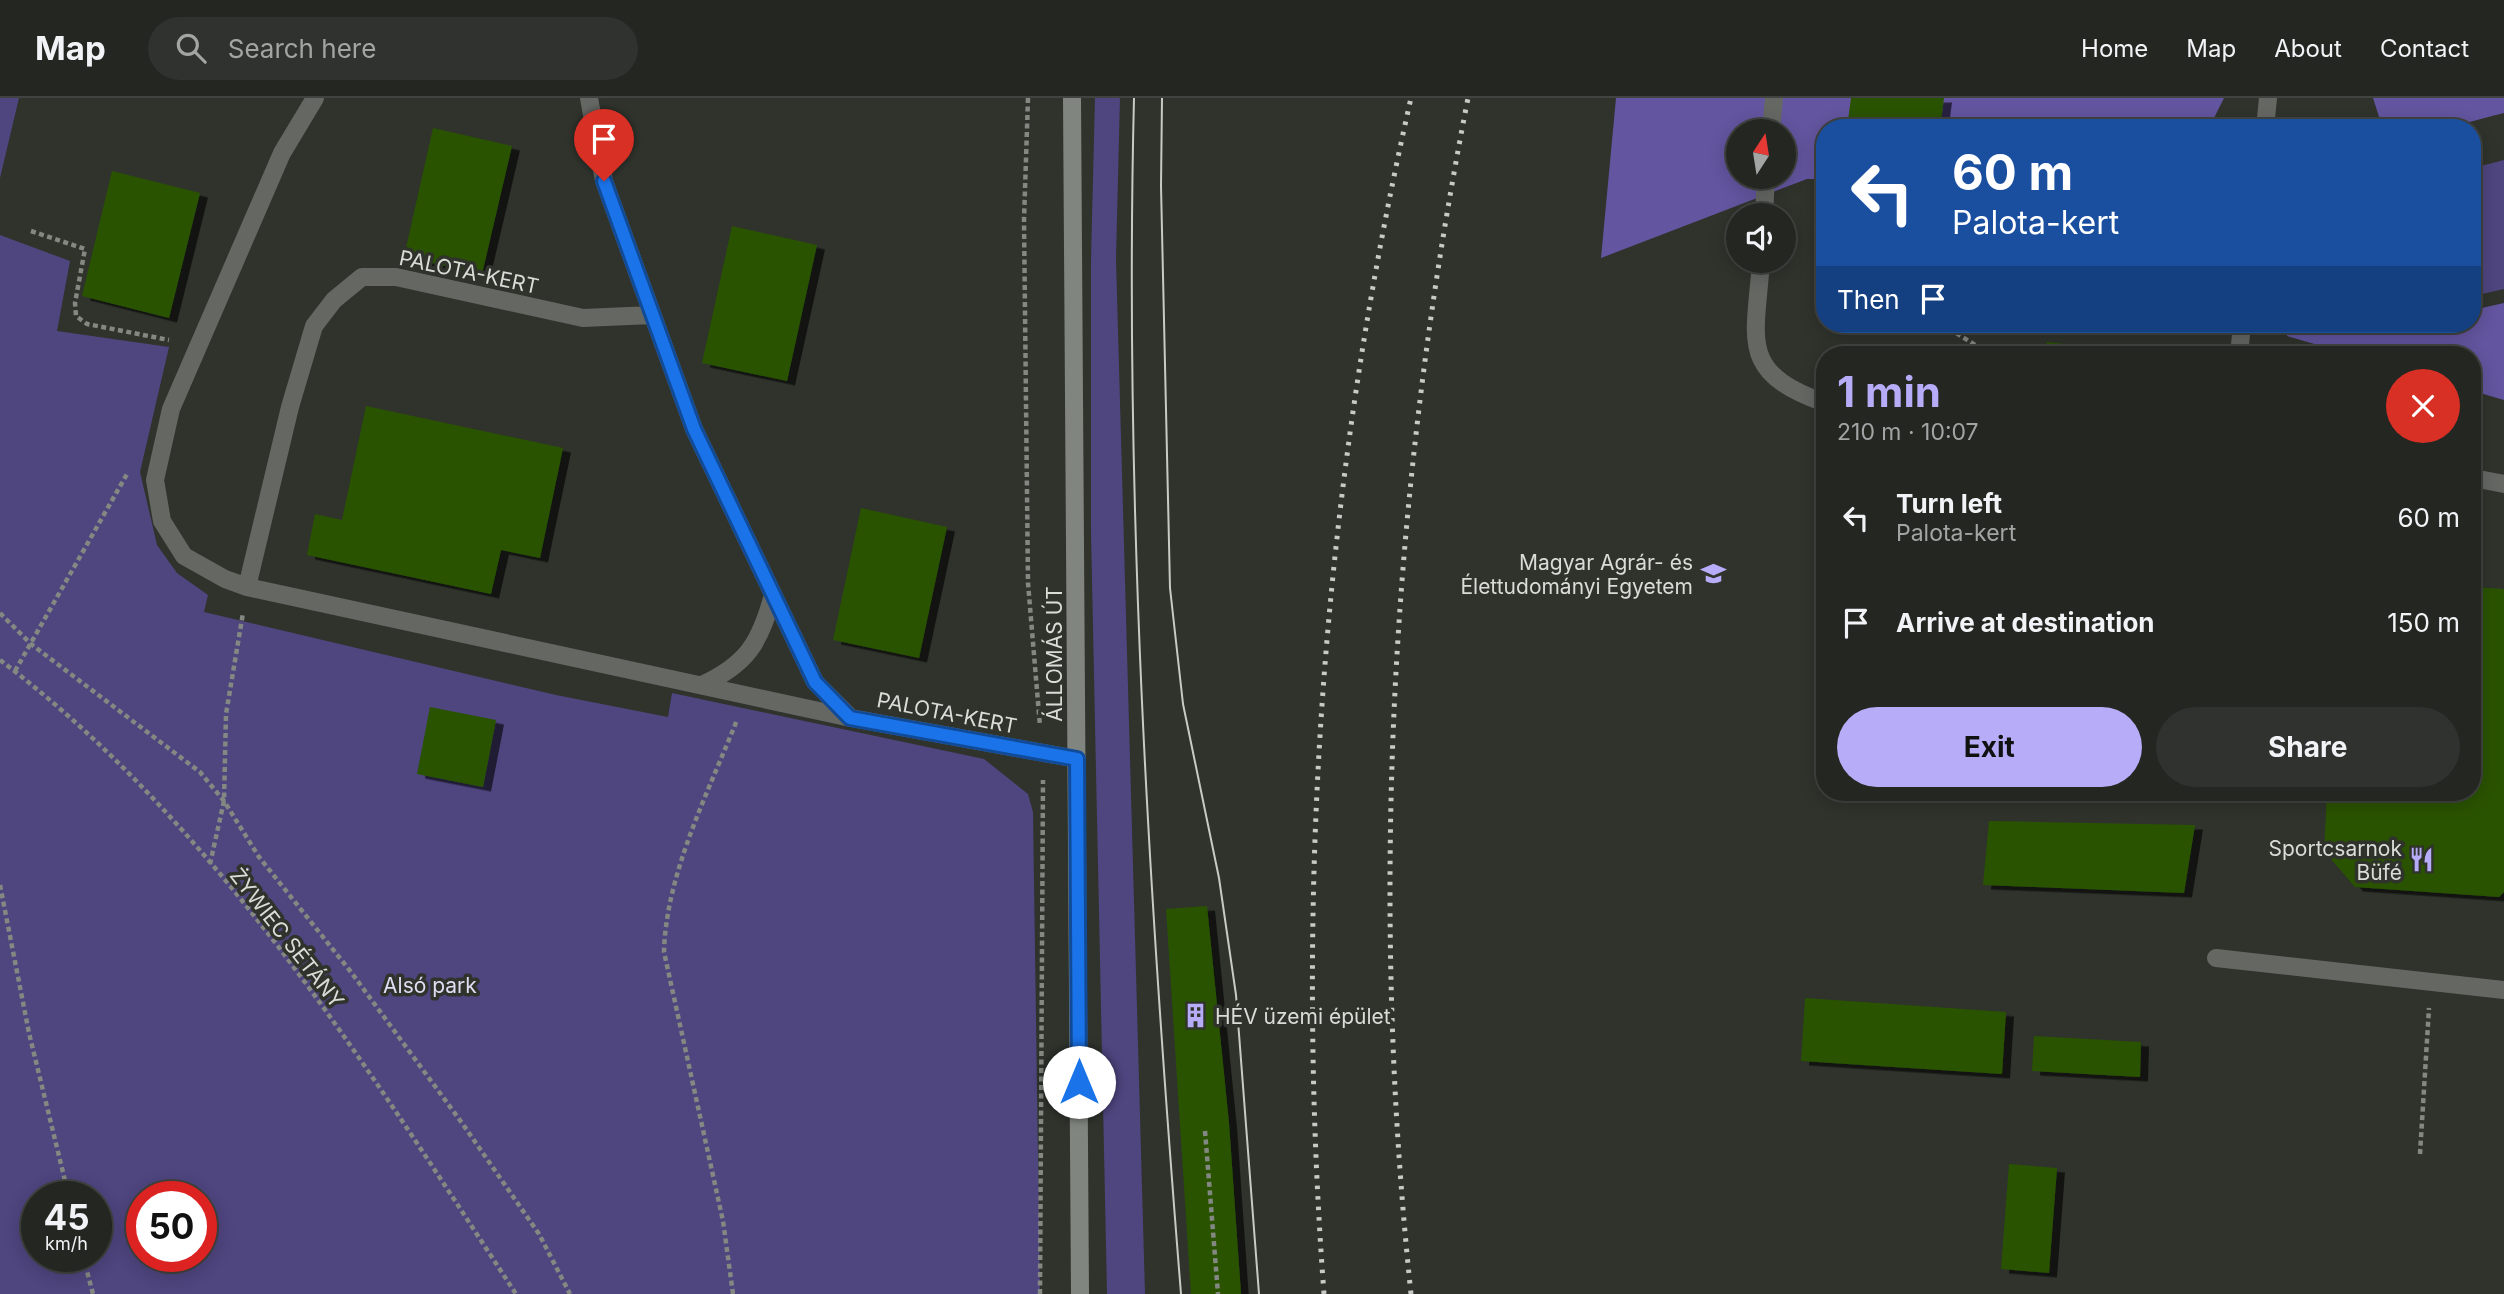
<!DOCTYPE html>
<html lang="en">
<head>
<meta charset="utf-8">
<style>
	:root { --surface:#232621; --page:#2f322e; --text:#f1f3f6; --muted:#a3a5a5; --line:#40433f; --accent:#b6acf8 }
	body { margin:0; font-family:Inter,sans-serif; background:var(--page); color:var(--text); height:100vh; display:flex; flex-direction:column; font-size:26px; white-space:nowrap }
	* { box-sizing:border-box; margin:0 }
	p { font-size:23px; color:var(--muted) }
	.icon { flex:none; width:38px; height:38px; fill:none; stroke:currentColor; stroke-width:2; stroke-linecap:round; stroke-linejoin:round }
	.map { position:relative; flex:1; overflow:hidden }
	.sheet { position:absolute; left:1816px; top:248px; width:665px; height:455px; display:flex; flex-direction:column; background:var(--surface); border-radius:28px; box-shadow:0 4px 18px #0003,0 0 0 2px var(--line) }
	.sheet>* { flex:none }
	.banner { position:absolute; left:1816px; top:21px; width:665px; height:214px; border-radius:28px; box-shadow:0 4px 18px #0003,0 0 0 2px var(--line); background:#1a4fa0; color:#fff; overflow:hidden }
	.needle { width:46px; rotate:12deg }
	.tools { position:absolute; left:1726px; top:21px; display:grid; gap:14px }
	.tools a { display:grid; place-items:center; width:70px; height:70px; border-radius:50%; background:var(--surface); box-shadow:0 4px 18px #0003,0 0 0 2px var(--line); font-size:35px }
	.speed { position:absolute; left:21px; top:1083px; display:flex; gap:14px; font-size:35px; font-weight:700; text-align:center }
	.speed>* { display:grid; place-content:center; width:91px; height:91px; border-radius:50%; background:var(--surface); box-shadow:0 4px 18px #0003,0 0 0 2px var(--line); line-height:1 }
	.speed small { font-size:18px; font-weight:400 }
	.speed .limit { border:10px solid #d22; background:#fff; color:#111 }
	.pin { position:absolute; display:grid; place-items:center; width:60px; height:60px; color:#fff; margin:-72px -30px; border-radius:50% 50% 50% 0; rotate:-45deg; box-shadow:0 0 7px #0007 }
	.pin .icon { rotate:45deg }
	.me { position:absolute; width:77px; margin:-38px; rotate:0deg; stroke-linejoin:round; filter:drop-shadow(0 0 5px #0008) }
	.turn { display:flex; align-items:center; gap:24px; height:147px; padding:0 21px; font-size:32px }
	.turn .icon { width:91px; height:91px; stroke-width:2.5 }
	.turn b { display:block; font-size:49px; line-height:60px }
	.then { display:flex; align-items:center; height:66px; padding:0 21px; background:#0003; gap:14px; font-size:26px }
	.round { display:grid; place-items:center; flex:none; width:74px; height:74px; border-radius:37px; background:var(--page) }
	.head { display:flex; align-items:center; justify-content:space-between; height:119px; padding:0 21px }
	h1 { font-size:42px; font-weight:700; line-height:52px; color:var(--accent) }
	.button { display:flex; gap:14px; margin-top:auto; padding:14px 21px }
	.button a { flex:1; height:80px; border-radius:42px; background:var(--accent); color:#111; font-size:28px; font-weight:700; line-height:80px; text-align:center }
	.button a+a { background:var(--page); color:var(--text) }
	ul { padding:0; list-style:none }
	li { display:flex; align-items:center; gap:21px; height:105px; padding:0 21px }
	li div { flex:1 }
	li b { display:block; font-size:26px }
	li em { font-style:normal }
	header { display:flex; align-items:center; gap:42px; box-sizing:border-box; height:98px; padding:0 35px; background:var(--surface); border-bottom:2px solid var(--line) }
	header strong { font-size:33px }
	nav { display:flex; gap:38px; margin-inline-start:auto; font-size:24px }
	.search { width:490px; height:63px; background:var(--page); display:flex; align-items:center; gap:18px; box-sizing:border-box; padding:0 24px; border-radius:38px; color:var(--muted); font-size:26px }
	.map>svg:first-child { display:block }
	.green { fill:#4f457f; fill-rule:evenodd }
	.forest { fill:#63559f; fill-rule:evenodd }
	.building { fill:#295300; filter:url(#shadow) }
	.lines { fill:none; stroke-linecap:round; stroke-linejoin:round }
	.path { stroke:#848882; stroke-width:4.5; stroke-dasharray:5 3.5; stroke-linecap:butt }
	.lane { stroke:#656763; stroke-width:18 }
	.street { stroke:#656763; stroke-width:18 }
	.secondary { stroke:#81857f; stroke-width:18 }
	.tram { stroke:#c7cac5; stroke-width:2 }
	.rail { stroke:#c7cac5; stroke-width:5; stroke-dasharray:3.5 7; stroke-linecap:butt }
	.route-casing { stroke:#114b97; stroke-width:18 }
	.route { stroke:#1a73e8; stroke-width:12 }
	.labels { text-anchor:middle; dominant-baseline:central; stroke-width:7; stroke-linejoin:round; paint-order:stroke }
	.street-label { font-size:21px; fill:#d9dcd7; stroke:#2f332c }
	.poi-label { font-size:21px; fill:#d9dcd7; stroke:#2f332c; text-anchor:end }
	.park-label { font-size:21px; fill:#dfddf2; stroke:#2f332c }
</style>
</head>
<body>
<header>
<strong>Map</strong>
<div class="search"><svg class="icon" aria-label="search" viewBox="0 0 24 24"><circle cx="10" cy="10" r="6"/><path d="M15 15l6 6"/></svg>Search here</div>
<nav><a>Home</a><a>Map</a><a>About</a><a>Contact</a></nav>
</header>
<div class="map">
<svg width="2504" height="1196" viewBox="0 0 2504 1196">
	<defs>
		<filter id="shadow"><feDropShadow dx="8" dy="4.5" stdDeviation="0" flood-color="#0009"/></filter>
	</defs>
	<rect width="100%" height="100%" fill="#2f332c"/>
	<!-- green -->
	<path class="green" d="M0,0H19L0,80Z
		M1095,0H1120L1116,161L1145,1196H1107L1091,434V162Z
		M2504,62V191L2473,198V70Z
		M0,137L70,163L57,233L169,249L140,374L157,447L177,475L208,497L204,514L556,597L668,619L672,595L984,661L1028,696L1033,714L1040,1196H0ZM37,1099H96V1158H37ZM142,1099H201V1158H142Z"/>
	<!-- forest -->
	<path class="forest" d="M1616,0H2224L2209,30H1825V81H1807L1601,160ZM1738,33H1783V79H1738Z
		M2373,0H2504V15C2467,24 2417,42 2381,25Z
		M2504,205V302L2473,293V257H2352L2287,238L2289,226H2473V212Z"/>
	<!-- building -->
	<path class="building" d="M1851,0H1944L1940,30H1847Z
		M2354,20L2357,30H2320V29Z
		M433,30L512,48L482,176L404,159Z
		M112,73L200,95L169,220L82,198Z
		M732,128L817,147L787,283L702,265Z
		M2047,244L2101,250V257H2045Z
		M366,308L563,350L540,460L501,452L491,496L307,457L315,416L342,422Z
		M861,410L947,429L919,560L833,542Z
		M2473,489L2504,491V794L2499,799L2355,789L2324,753L2327,695H2473Z
		M430,609L496,622L483,689L417,676Z
		M2119,695H2170L2169,699Z
		M1989,723L2195,727L2184,795L1983,787Z
		M1207,808L1229,1025L1241,1196H1191L1166,811Z
		M1805,900L2006,914L2002,976L1801,963Z
		M2034,938L2141,944L2140,979L2032,973Z
		M2009,1066L2057,1070L2049,1175L2001,1171Z"/>
	<g class="lines">
		<!-- path -->
		<path class="path" d="M1028,0L1024,122L1028,485L1040,628
			M31,133L85,151L75,205L76,218L87,226L169,242
			M1942,226L1991,257
			M0,515L31,546L200,674L224,703L259,759L351,874L462,1025L539,1136L570,1196
			M0,562C216,725 369,972 516,1196
			M15,573L127,376
			M210,766L224,703L226,616L243,515
			M0,787L29,935L69,1099
			M1205,1033L1218,1196
			M2420,1056L2429,910
			M83,1158L93,1196
			M733,1196L723,1123L664,854C666,776 708,695 737,622
			M1040,1196L1043,682"/>
		<!-- lane -->
		<path class="lane" d="M2265,30L2268,0
			M1771,33L1774,0
			M1764,117L1766,79
			M1761,163C1756,241 1737,274 1825,305
			M2239,257L2242,226
			M2473,380L2504,386
			M2216,860L2504,892"/>
		<!-- street -->
		<path class="street" d="M315,0L282,55L171,311L155,382L162,423L184,458L225,481L247,489L851,620
			M589,0L604,83L694,331L815,584L851,620L1077,661
			M247,489L290,309L314,228L334,202L362,179H396L583,220L652,217
			M702,587C747,566 760,545 773,497"/>
		<!-- secondary -->
		<path class="secondary" d="M1072,0L1080,1196"/>
		<!-- tram -->
		<path class="tram" d="M1134,0C1124,399 1149,799 1181,1196
			M1162,0L1161,88L1170,490L1183,606L1219,780L1236,897L1259,1196"/>
		<!-- rail -->
		<path class="rail" d="M1324,1196C1294,796 1322,391 1411,0
			M1411,1196C1369,797 1391,393 1468,0"/>
	</g>
	<g class="lines">
		<defs>
			<path id="route" d="M604,83L694,331L815,584L850,620L1077,661L1079,984"/>
		</defs>
		<!-- route casing -->
		<use href="#route" class="route-casing"/>
		<!-- route -->
		<use href="#route" class="route"/>
	</g>
	<!-- icons -->
	<defs>
		<symbol id="university-bare" viewBox="-9 -9 18 18"><path d="M0-5L7-2L0 1L-7-2ZM-4 1L0 2.5L4 1V4Q0 6-4 4Z" fill="#b6acf8" stroke="#2f332c" stroke-width="2.5" paint-order="stroke"/></symbol>
		<symbol id="restaurant-bare" viewBox="-9 -9 18 18"><path d="M-5-6h1v4h1v-4h1v4h1v-4h1v5L-1.5 .5V6h-2V.5L-5-1ZM5-6V6H3V1.5H1.5Q1.5-4 5-6Z" fill="#b6acf8" stroke="#2f332c" stroke-width="2.5" paint-order="stroke"/></symbol>
		<symbol id="building-bare" viewBox="-9 -9 18 18"><path d="M-4-6H4V6H1V3H-1V6H-4ZM-2.5-4.3h1.7v1.8h-1.7ZM.8-4.3h1.7v1.8H.8ZM-2.5-1h1.7V.8h-1.7ZM.8-1h1.7V.8H.8Z" fill="#b6acf8" stroke="#2f332c" stroke-width="2.5" paint-order="stroke"/></symbol>
	</defs>
	<g fill-rule="evenodd">
		<use href="#university-bare" x="1696" y="458" width="35" height="35"/>
		<use href="#restaurant-bare" x="2404" y="744" width="35" height="35"/>
		<use href="#building-bare" x="1178" y="900" width="35" height="35"/>
	</g>
	<g class="labels">
		<!-- street labels -->
		<g class="street-label">
			<text transform="translate(469 174) rotate(12)">PALOTA-KERT</text>
			<text transform="translate(1054 556) rotate(-90)">ÁLLOMÁS ÚT</text>
			<text transform="translate(947 615) rotate(11)">PALOTA-KERT</text>
			<text transform="translate(287 840) rotate(52)">ŻYWIEC SÉTÁNY</text>
		</g>
		<!-- poi labels -->
		<g class="poi-label">
			<text x="1693" y="464">Magyar Agrár- és<tspan x="1693" dy="24">Élettudományi Egyetem</tspan></text>
			<text x="2402" y="750">Sportcsarnok<tspan x="2402" dy="24">Büfé</tspan></text>
			<text x="1215" y="918" text-anchor="start">HÉV üzemi épület</text>
		</g>
		<!-- park labels -->
		<g class="park-label">
			<text x="430" y="887">Alsó park</text>
		</g>
	</g>
</svg>
<div class="tools">
<a><svg class="needle" viewBox="-14 -14 28 28"><path d="M0-13l5 13h-10z" fill="#e53935"/><path d="M0 13l5-13h-10z" fill="#a3a5a5"/></svg></a>
<a><svg class="icon" aria-label="sound" viewBox="0 0 24 24"><path d="M4 9h4l5-4v14l-5-4H4zM17 9q2 3 0 6"/></svg></a>
</div>
<div class="speed"><div>45<small>km/h</small></div><div class="limit">50</div></div>
<div class="pin" style="left:604px;top:83px;background:#d93025"><svg class="icon" aria-label="arrive" viewBox="0 0 24 24"><path d="M6 21V4h12l-3 4 3 4H6"/></svg></div>
<svg class="me" style="left:1079px;top:984px" viewBox="-20 -20 40 40"><circle r="19" fill="#fff"/><path d="M0-13L10 11 0 6-10 11z" fill="#1a73e8"/></svg>
<div class="banner">
<div class="turn"><svg class="icon" aria-label="left" viewBox="0 0 24 24"><path d="M17 20v-9H6M10 6l-5 5 5 5"/></svg><div><b>60 m</b>Palota-kert</div></div>
<div class="then">Then<svg class="icon" aria-label="arrive" viewBox="0 0 24 24"><path d="M6 21V4h12l-3 4 3 4H6"/></svg></div>
</div>
<section class="sheet">
<div class="head"><div><h1>1 min</h1><p>210 m · 10:07</p></div><a class="round" style="background:#d93025;color:#fff"><svg class="icon" aria-label="close" viewBox="0 0 24 24"><path d="M6 6l12 12M18 6L6 18"/></svg></a></div>
<ul>
<li><svg class="icon" aria-label="left" viewBox="0 0 24 24"><path d="M17 20v-9H6M10 6l-5 5 5 5"/></svg><div><b>Turn left</b><p>Palota-kert</p></div><em>60 m</em></li>
<li><svg class="icon" aria-label="arrive" viewBox="0 0 24 24"><path d="M6 21V4h12l-3 4 3 4H6"/></svg><div><b>Arrive at destination</b></div><em>150 m</em></li>
</ul>
<div class="button"><a>Exit</a><a>Share</a></div>
</section>
</div>
</body>
</html>
